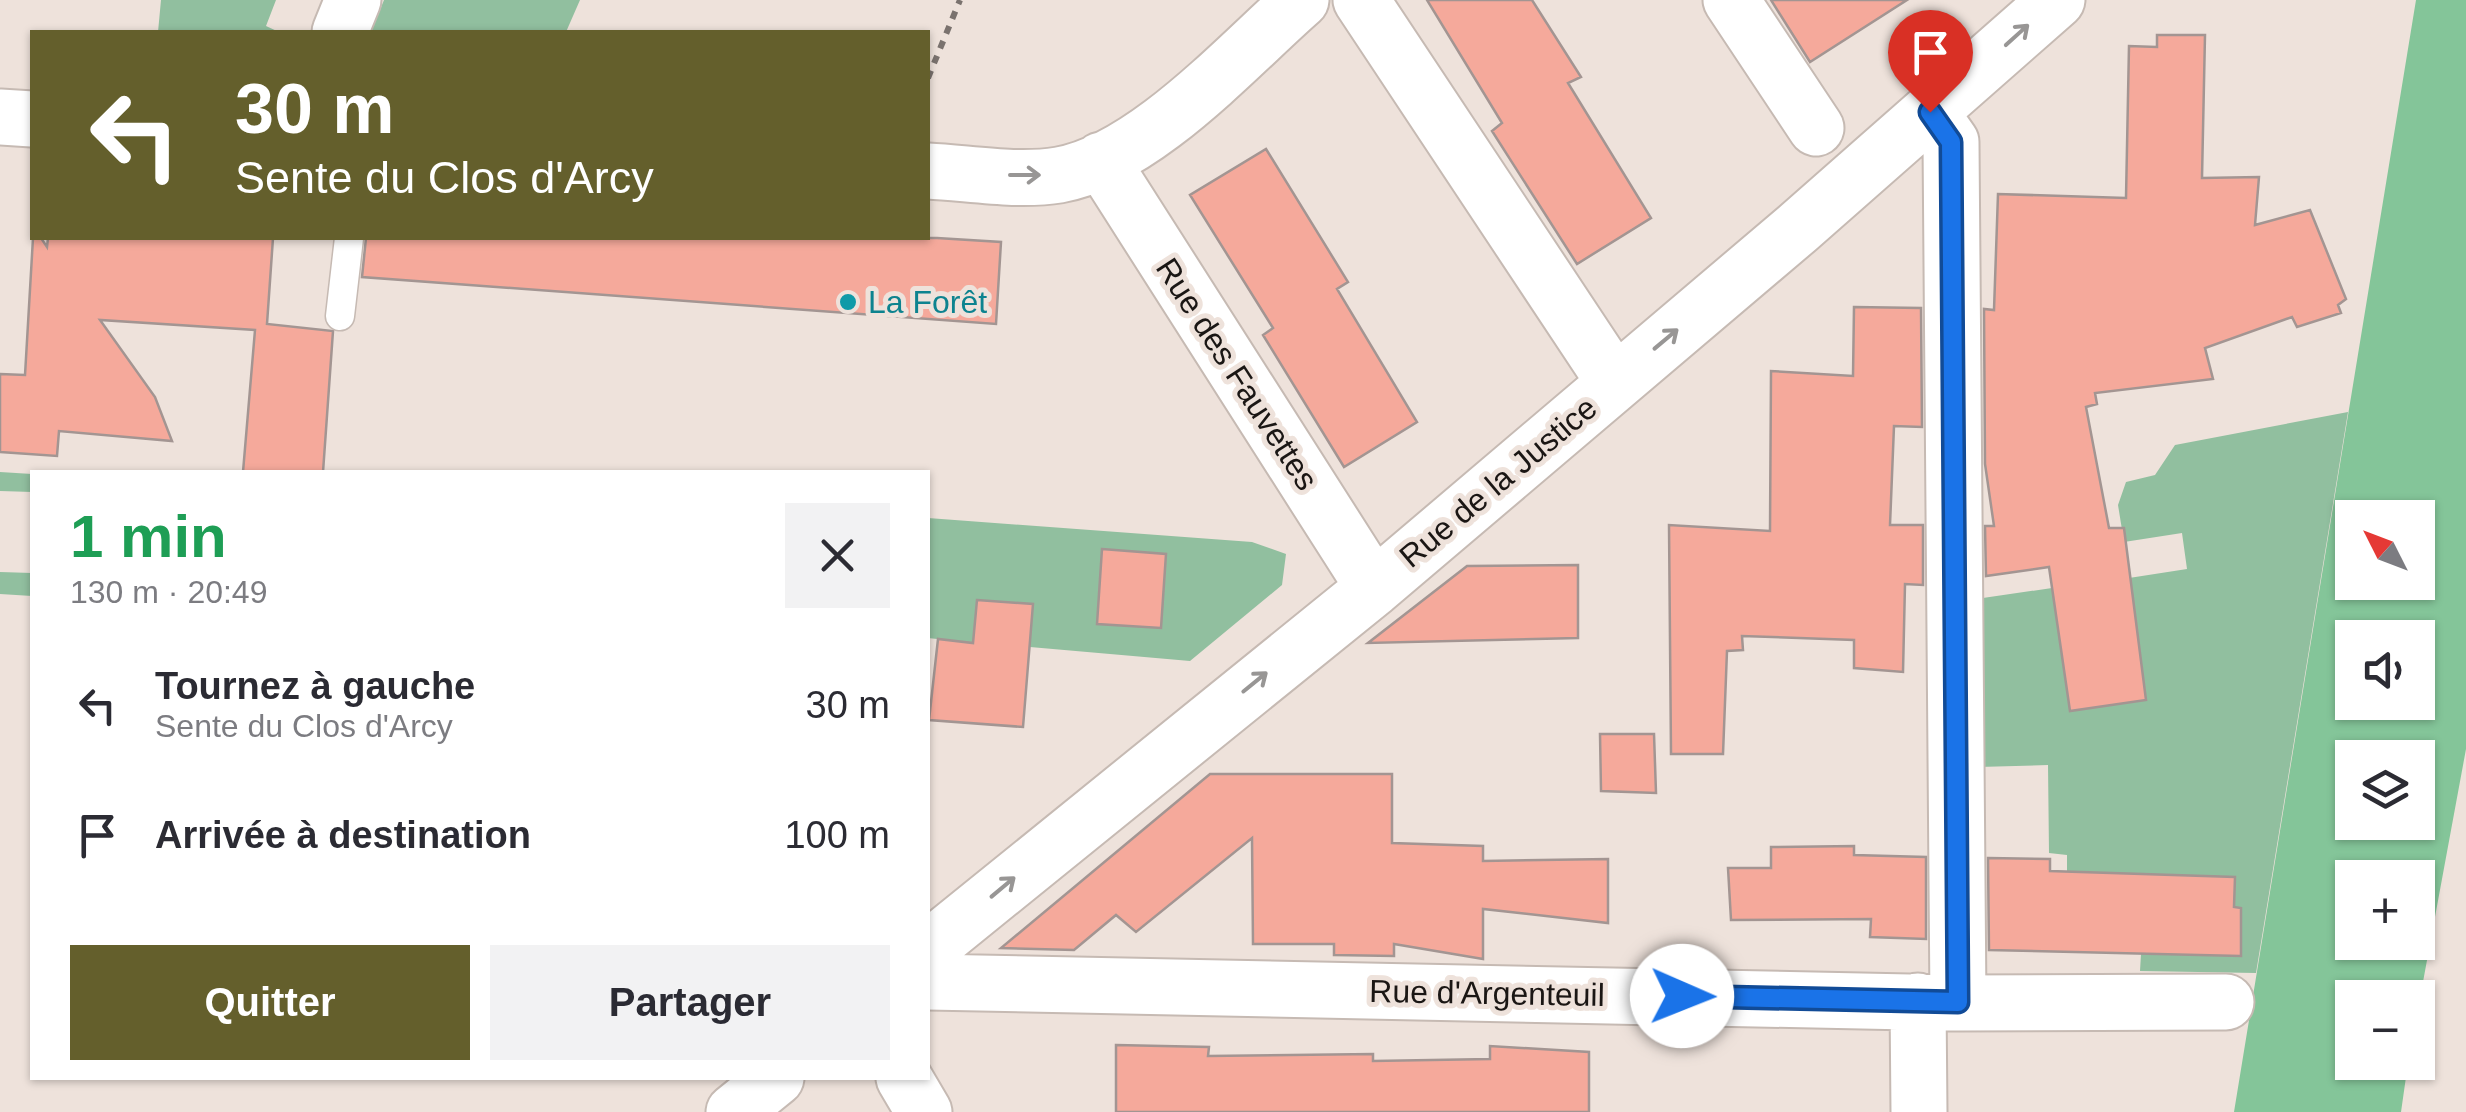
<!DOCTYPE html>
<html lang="fr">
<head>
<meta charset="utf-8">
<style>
	:root { --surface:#fff; --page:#f2f2f3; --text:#2b2b33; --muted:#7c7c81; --accent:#645f2c }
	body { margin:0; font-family:Arial,sans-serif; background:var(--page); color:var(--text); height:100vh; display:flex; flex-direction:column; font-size:38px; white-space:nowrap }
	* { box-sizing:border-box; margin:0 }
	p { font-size:32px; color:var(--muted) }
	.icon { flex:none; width:55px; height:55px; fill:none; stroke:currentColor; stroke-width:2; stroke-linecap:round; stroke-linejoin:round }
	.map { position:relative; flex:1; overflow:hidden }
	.drawer { position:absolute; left:30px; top:470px; width:900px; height:610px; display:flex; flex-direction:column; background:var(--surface); border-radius:0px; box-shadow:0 2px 8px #0004 }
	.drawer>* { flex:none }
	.hud { position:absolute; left:30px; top:30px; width:900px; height:210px; border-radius:0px; box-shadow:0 2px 8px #0004; background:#645f2c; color:#fff; overflow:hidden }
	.needle { width:65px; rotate:312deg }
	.controls { position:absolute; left:2335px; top:500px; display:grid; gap:20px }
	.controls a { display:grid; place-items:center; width:100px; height:100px; border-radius:0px; background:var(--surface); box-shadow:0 2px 8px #0004; font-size:50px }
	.pin { position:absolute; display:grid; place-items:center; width:85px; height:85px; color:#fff; margin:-102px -42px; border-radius:50% 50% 50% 0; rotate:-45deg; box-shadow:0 0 10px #0007 }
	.pin .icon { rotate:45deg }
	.me { position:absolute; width:110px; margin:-55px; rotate:91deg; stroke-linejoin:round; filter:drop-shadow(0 0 8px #0008) }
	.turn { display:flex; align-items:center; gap:35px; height:210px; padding:0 40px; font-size:45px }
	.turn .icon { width:130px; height:130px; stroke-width:2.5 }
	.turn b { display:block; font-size:70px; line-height:85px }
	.round { display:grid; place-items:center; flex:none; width:105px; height:105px; border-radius:0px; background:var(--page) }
	.headline { display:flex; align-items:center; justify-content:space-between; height:170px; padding:0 40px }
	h1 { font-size:60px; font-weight:700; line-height:75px; color:#1e9e55 }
	.primary-button { display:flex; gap:20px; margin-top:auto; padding:20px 40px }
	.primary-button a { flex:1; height:115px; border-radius:0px; background:var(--accent); color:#fff; font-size:40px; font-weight:700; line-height:115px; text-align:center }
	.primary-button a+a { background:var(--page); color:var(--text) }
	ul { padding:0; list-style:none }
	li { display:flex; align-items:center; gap:30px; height:130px; padding:0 40px }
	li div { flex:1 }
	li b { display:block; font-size:38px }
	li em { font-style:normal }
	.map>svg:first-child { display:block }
	.green { fill:#91bf9f; fill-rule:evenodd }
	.forest { fill:#84c599; fill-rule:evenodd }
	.building { fill:#f5a99b; stroke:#a39592; stroke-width:2.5 }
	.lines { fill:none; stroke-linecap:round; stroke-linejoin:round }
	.lane-casing { stroke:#c6bab3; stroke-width:31 }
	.street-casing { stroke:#c6bab3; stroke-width:59 }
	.path { stroke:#7a726e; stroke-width:6; stroke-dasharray:8 8; stroke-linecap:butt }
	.lane { stroke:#fff; stroke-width:28 }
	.street { stroke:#fff; stroke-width:55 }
	.oneway { stroke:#989695 }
	.route-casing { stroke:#114b97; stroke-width:25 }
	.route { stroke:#1a73e8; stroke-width:18 }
	.culture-dot { fill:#0f9aa8; stroke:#eee2db; stroke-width:4 }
	.labels { text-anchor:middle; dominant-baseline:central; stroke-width:10; stroke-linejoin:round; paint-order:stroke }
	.culture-label { font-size:32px; fill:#0d838f; stroke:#eee2db; text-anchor:start }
	.street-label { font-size:32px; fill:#1a1614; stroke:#eee2db }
</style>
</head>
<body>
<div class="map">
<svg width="2466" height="1112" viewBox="0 0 2466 1112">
	<rect width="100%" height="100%" fill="#eee2db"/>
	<!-- green -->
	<path class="green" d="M161,0H276L266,26L279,32H158Z
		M384,0H580L566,32H371Z
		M2348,412L2256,973L2140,971L2141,954L2240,956L2241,909L2234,907L2235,877L2067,872V855L2049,853L2048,765L1978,767L1976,599L2052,588L2070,711L2146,700L2129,578L2187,569L2182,533L2124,542L2118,505L2126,482L2155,475L2175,445Z
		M0,472L32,474V492L0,491Z
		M928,518L1252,542L1286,554L1282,585L1190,661L1030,647L1033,605L973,643L928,638ZM1102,549L1166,555L1097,624V623Z
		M0,572L32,573V596L0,594Z"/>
	<!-- forest -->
	<path class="forest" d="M2416,0H2466V749L2418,1009V998H2352V1062L2408,1063L2401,1112H2234ZM2352,518H2418V582H2352ZM2352,638H2418V702H2352ZM2352,758H2418V822H2352ZM2352,878H2418V942H2352Z"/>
	<!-- building -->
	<path class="building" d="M1427,0H1532L1581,77L1568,83L1651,218L1577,264L1492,131L1502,123Z
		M1771,0H1907L1810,62Z
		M2157,35H2205L2202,178L2259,177L2255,225L2310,210L2346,299L2338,305L2341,313L2297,327L2292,317L2205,348L2213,379L2095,393L2097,404L2086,407L2109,528H2124L2146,700L2070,711L2049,567L1986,576L1985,526H1994L1985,464L1984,309L1994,310L1998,194L2126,198L2129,46L2157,47Z
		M1266,149L1348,282L1337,289L1417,422L1344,467L1263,335L1273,328L1190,195Z
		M33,238H41L47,247L48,238H273L267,324L333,331L323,472H243L255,330L100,320L155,397L172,441L59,431L57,456L0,452V374L25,375Z
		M366,238H937L1001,242L996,324L362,277Z
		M1854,307L1921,308L1922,427L1894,426L1890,525H1923V585L1905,584L1903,672L1854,668V640L1742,636L1743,650L1727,651L1723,754H1671L1669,525L1770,531L1771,371L1853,376Z
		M1102,549L1166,554L1161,628L1097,624Z
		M1578,565V638L1368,643L1467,566Z
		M977,600L1033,604L1023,727L929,720L938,639L973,643Z
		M1600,734H1654L1656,793L1601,791Z
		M1210,774H1392V843L1483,846V861L1608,859V923L1483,909V959L1394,944V956L1334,955V944H1253L1252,838L1136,932L1116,915L1074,950L1001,948Z
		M1854,846V855L1926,857V939L1870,937L1871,919L1731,920L1728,868H1771V847Z
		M1988,858L2050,859V871L2235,877L2234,907L2241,908V956L1989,950Z
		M1116,1045L1209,1047L1208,1056L1373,1054V1061L1490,1059V1046L1589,1052V1112H1116Z"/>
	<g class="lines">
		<defs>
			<path id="lane" d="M340,316L349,238"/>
			<path id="street" d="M1361,0L1615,383
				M1731,0L1816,128
				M340,32L353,0
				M1930,112L1951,142L1958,1003
				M0,117L32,119
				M1101,160L1374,588
				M928,171C969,173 1017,182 1059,175C1145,160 1237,56 1301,0
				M928,949L1374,588L1798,228L2057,0
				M928,982L1958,1003L2226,1002
				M1918,1001L1919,1112
				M904,1078L924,1112
				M734,1112L776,1078"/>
		</defs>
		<!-- lane casing -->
		<use href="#lane" class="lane-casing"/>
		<!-- street casing -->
		<use href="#street" class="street-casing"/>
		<!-- path -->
		<path class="path" d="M928,78L960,0"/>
		<!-- lane -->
		<use href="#lane" class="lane"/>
		<!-- street -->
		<use href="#street" class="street"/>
	</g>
	<!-- one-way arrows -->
	<defs><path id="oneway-shaft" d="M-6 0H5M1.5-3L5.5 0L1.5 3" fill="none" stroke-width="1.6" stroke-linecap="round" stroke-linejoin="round" transform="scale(2.5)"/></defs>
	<g class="oneway">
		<use href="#oneway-shaft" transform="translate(2017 35) rotate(-42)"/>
		<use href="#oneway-shaft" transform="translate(1025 175)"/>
		<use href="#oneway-shaft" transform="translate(1666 339) rotate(-40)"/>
		<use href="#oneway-shaft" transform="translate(1255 682) rotate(-39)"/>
		<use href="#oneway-shaft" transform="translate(1003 887) rotate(-40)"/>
	</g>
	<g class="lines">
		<defs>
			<path id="route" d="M1682,996L1958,1002L1951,142L1930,112"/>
		</defs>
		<!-- route casing -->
		<use href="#route" class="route-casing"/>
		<!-- route -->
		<use href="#route" class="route"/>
	</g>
	<!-- markers -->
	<circle class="culture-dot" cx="848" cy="302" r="10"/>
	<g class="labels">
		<!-- culture labels -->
		<g class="culture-label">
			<text x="868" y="302">La Forêt</text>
		</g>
		<!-- street labels -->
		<g class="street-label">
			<text transform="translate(1237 374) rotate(57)">Rue des Fauvettes</text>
			<text transform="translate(1498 482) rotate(-40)">Rue de la Justice</text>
			<text transform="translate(1487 993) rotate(1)">Rue d'Argenteuil</text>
		</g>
	</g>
</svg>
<div class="controls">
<a><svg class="needle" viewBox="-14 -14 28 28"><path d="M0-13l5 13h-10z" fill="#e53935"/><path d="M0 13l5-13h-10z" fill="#7c7c81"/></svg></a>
<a><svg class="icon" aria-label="sound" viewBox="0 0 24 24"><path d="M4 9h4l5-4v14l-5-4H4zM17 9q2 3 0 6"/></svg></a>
<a><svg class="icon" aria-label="layers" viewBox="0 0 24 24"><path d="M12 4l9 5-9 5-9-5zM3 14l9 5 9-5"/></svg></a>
<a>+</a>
<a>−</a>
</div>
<div class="pin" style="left:1930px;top:112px;background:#d93025"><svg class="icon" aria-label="arrive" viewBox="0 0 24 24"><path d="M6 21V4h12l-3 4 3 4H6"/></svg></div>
<svg class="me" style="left:1682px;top:996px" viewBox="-20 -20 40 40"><circle r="19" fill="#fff"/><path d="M0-13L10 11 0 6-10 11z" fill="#1a73e8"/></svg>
<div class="hud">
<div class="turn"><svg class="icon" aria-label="left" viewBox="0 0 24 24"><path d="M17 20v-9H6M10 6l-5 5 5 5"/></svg><div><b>30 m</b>Sente du Clos d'Arcy</div></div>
</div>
<section class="drawer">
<div class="headline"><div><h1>1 min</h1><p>130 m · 20:49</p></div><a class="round"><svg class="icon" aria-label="close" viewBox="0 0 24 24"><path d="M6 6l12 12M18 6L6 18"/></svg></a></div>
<ul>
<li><svg class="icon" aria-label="left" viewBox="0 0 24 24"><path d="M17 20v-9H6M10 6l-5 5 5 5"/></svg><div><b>Tournez à gauche</b><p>Sente du Clos d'Arcy</p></div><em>30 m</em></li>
<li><svg class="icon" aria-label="arrive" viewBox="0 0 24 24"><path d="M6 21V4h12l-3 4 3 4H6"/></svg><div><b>Arrivée à destination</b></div><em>100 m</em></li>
</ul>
<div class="primary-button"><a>Quitter</a><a>Partager</a></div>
</section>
</div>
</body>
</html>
